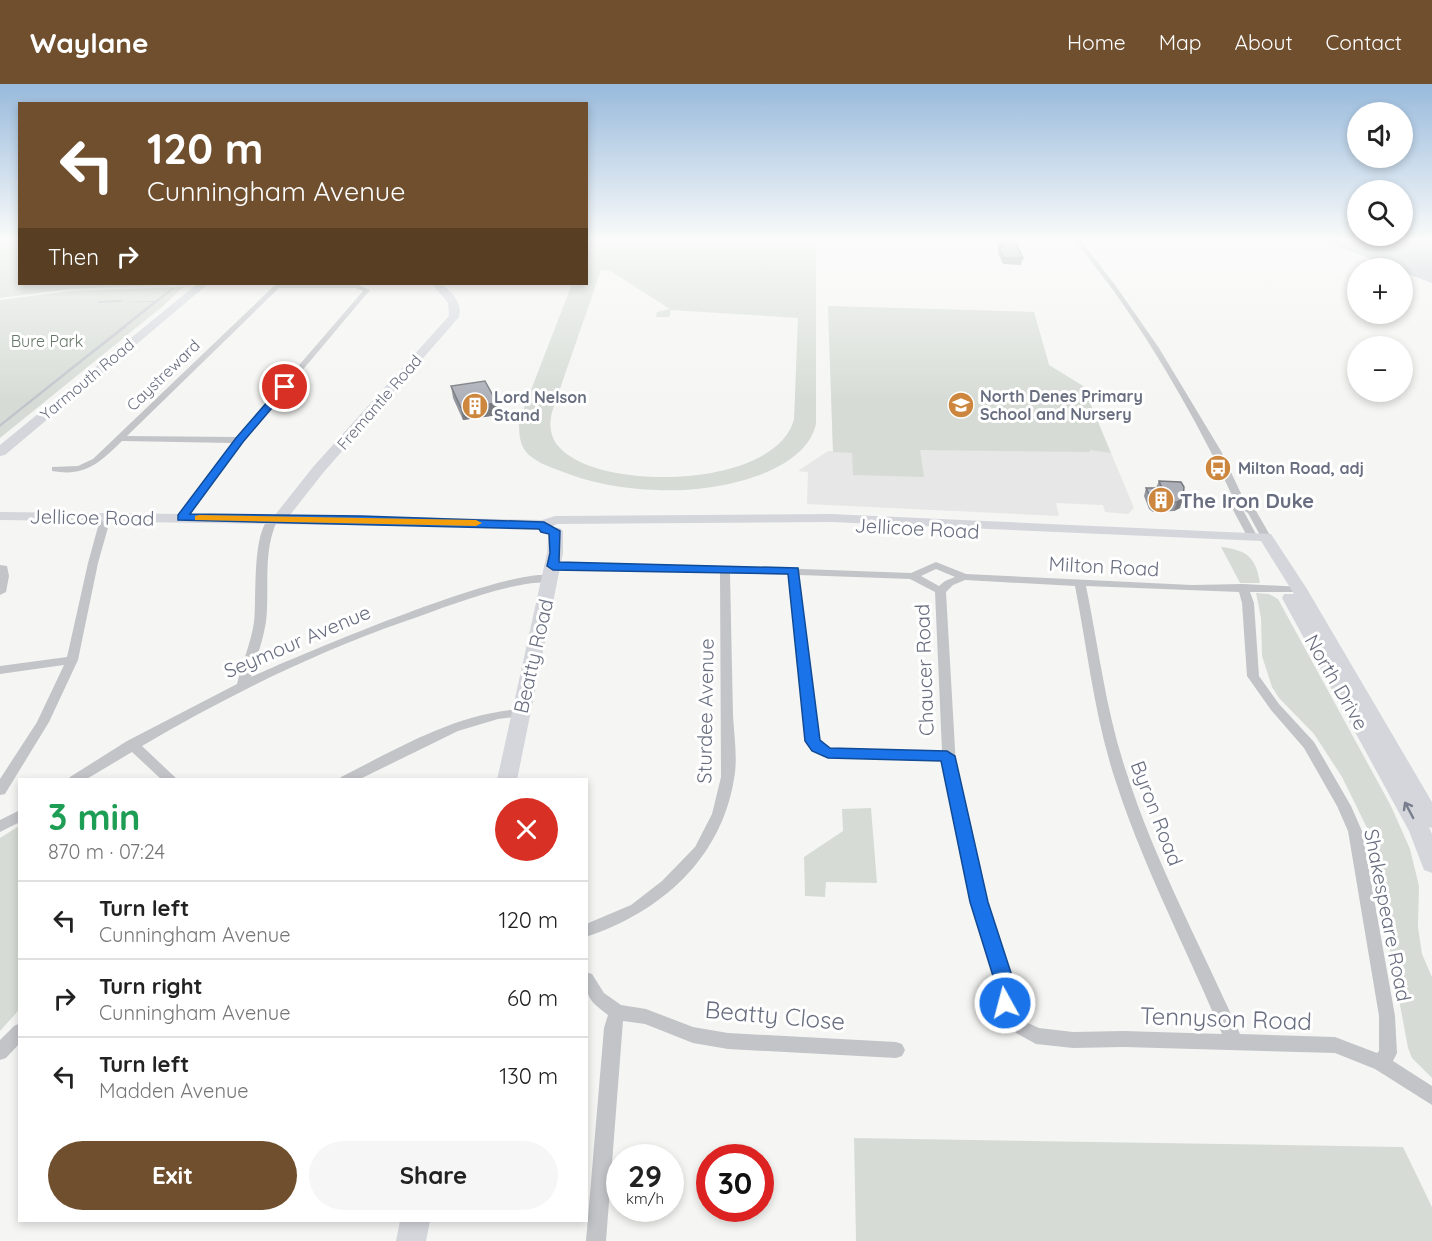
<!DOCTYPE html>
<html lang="en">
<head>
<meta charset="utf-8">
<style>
	:root { --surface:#fff; --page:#f6f6f6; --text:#222; --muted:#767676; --line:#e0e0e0; --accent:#6f4f2e }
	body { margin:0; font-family:Quicksand,sans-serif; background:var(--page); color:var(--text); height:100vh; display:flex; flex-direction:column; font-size:22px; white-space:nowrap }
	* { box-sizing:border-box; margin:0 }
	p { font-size:20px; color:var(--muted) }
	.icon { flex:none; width:33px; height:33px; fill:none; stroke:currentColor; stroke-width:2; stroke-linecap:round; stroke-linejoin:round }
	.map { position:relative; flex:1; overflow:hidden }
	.details { position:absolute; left:18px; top:694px; width:570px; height:444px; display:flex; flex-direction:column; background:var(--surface); border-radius:0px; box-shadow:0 3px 9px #0003 }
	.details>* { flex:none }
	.hud { position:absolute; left:18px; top:18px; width:570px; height:183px; border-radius:0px; box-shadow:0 3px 9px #0003; background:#6f4f2e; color:#fff; overflow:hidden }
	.buttons { position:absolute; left:1347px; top:18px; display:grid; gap:12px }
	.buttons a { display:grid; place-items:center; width:66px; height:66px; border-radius:50%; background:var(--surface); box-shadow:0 3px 9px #0003; font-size:30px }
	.speed { position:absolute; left:606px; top:1060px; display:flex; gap:12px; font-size:30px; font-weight:700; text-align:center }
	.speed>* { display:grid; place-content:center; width:78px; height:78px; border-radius:50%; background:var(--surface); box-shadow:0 3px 9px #0003; line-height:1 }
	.speed small { font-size:15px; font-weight:400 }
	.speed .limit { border:9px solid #d22; background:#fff; color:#111 }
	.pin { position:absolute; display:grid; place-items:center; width:51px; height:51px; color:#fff; margin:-26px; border:3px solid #fff; border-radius:50%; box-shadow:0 2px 6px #0007 }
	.me { position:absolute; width:66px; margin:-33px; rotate:353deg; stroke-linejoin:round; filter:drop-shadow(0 0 4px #0008) }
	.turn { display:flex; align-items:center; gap:21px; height:126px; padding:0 30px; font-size:27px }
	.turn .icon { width:78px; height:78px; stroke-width:2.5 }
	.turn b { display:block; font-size:42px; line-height:51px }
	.then { display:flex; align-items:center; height:57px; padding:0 30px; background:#0003; gap:12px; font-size:22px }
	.round { display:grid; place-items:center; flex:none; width:63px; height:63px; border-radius:32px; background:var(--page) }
	.head { display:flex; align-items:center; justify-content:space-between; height:102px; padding:0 30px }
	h1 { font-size:36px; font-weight:800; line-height:45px; color:#1e9e55 }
	.button { display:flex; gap:12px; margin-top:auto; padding:12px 30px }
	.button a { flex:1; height:69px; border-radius:36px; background:var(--accent); color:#fff; font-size:24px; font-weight:800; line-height:69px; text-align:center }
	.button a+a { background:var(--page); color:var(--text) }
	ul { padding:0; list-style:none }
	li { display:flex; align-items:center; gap:18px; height:78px; padding:0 30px; border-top:2px solid var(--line) }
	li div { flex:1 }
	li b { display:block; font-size:22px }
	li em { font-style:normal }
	header { display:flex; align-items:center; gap:36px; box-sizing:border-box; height:84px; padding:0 30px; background:var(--accent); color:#fff }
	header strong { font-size:28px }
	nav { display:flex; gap:33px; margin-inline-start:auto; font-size:21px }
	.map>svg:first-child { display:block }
	.built { fill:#e6e7e6 }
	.green { fill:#d6dcd5; fill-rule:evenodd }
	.water { fill:#c0c4cb }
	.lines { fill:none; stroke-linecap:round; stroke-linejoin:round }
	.stream { stroke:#c0c4cb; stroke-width:2 }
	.street { fill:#c3c4c8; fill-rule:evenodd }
	.secondary { fill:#d5d6dc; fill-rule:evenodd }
	.primary { fill:#d5d6dc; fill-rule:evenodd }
	.wall { fill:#94969d }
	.shaded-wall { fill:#787a80 }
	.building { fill:#acafb7; stroke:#787a80; stroke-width:1.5 }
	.oneway { stroke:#797e8e }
	.route { fill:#1a73e8; stroke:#114b97; stroke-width:1.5 }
	.slow { fill:#f59e0b }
	.labels { text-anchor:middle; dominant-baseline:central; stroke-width:6; stroke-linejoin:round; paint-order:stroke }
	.far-park-label { font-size:16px; fill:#677868; stroke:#fff }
	.far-street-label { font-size:16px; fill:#696f80; stroke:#fff }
	.far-poi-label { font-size:16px; font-weight:bold; fill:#696f80; stroke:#fff; text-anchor:start }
	.poi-label { font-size:20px; font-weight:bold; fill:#696f80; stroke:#fff; text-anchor:start }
	.street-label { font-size:20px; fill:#696f80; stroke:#fff }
	.near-street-label { font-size:24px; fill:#696f80; stroke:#fff }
</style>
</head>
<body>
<header>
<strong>Waylane</strong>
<nav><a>Home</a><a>Map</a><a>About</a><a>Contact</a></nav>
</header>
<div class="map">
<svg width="1432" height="1157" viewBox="0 0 1432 1157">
	<rect width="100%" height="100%" fill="#f5f6f3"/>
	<!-- built -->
	<path class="built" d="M828,222L1034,228L1049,281L1083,302L1134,424L1128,430L1105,428L1103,421L1056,419L1059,432L807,420L808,388L798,387L828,367H833Z"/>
	<!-- green -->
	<path class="green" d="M0,155H19L20,200H178L69,205L0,214Z
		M590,155H816V340C804,394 703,409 657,406C623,405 589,399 558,386C547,382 534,377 526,368C519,359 519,348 519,337L572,200H586L587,164ZM601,186H609L670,225L657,228L656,233H669L671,226L798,234L794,335C777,404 600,409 559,363C550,353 549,341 552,328Z
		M183,203L163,222L0,354V216L72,207Z
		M828,222L1034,228L1049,281L1083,302L1111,369L1090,366V368L920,366L924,393L853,391L852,369L833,368Z
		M1221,463C1248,466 1256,474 1260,499H1240Z
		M1256,509L1269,510L1278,515L1391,722L1410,765L1419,802L1418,843L1422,870L1432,893V994L1412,974L1408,964L1367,744L1342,693L1314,650L1279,614L1272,603L1262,572L1261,534Z
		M871,724L877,799L826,798L825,813L805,812L804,773L843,747L842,725Z
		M19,742V926L0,947V754Z
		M854,1054L1403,1063L1432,1123V1157H856Z"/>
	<!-- water -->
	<path class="water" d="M1318,155H1432V199L1403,188L1402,184H1395Z
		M172,204H175L0,343V340L153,218L115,217H155Z"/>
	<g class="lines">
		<!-- stream -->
		<path class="stream" d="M99,218L121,217
			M89,271L125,243"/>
		<!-- street -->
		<path class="street" d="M1074,155H1080L1118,205L1159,264L1221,367L1245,418L1255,425L1271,453L1270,455H1262L1248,429L1243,426L1257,452L1252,455L1247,452L1233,426L1236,420C1202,346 1161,273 1113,206C1100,189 1087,172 1074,155Z
			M276,200H356L370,206L242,358L186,436L182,437L177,434L233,359L122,357C99,379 86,393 52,387V383L78,382L93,375ZM279,204H355L363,207L237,353L127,352Z
			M109,430L114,433L109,440L98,479L78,576L49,638L5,710L0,711V695L37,638L64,581L0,590V582L67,573L88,479L99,439L105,431Z
			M273,432L278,435C262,467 270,504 266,538C263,557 256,575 251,593C290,575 530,472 556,494C549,500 535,498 526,500C484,507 443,524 403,538C312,570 225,613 142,662L178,696H162L132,668L85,696H68L70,693L127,657L237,600C242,579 251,559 254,538C257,516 251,441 273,432Z
			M936,478L966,490L1192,501L1243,500L1303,503L1304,505L1303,507L1299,508H1250L1254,519L1259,592L1279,620L1314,658L1351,722L1362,747L1395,932L1397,969L1393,977L1432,1002V1021L1375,985L1335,969L1124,963L1073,964L1036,960L1016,949L997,919L994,892L971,818L942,677L828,674L823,672L805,657L788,491L730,489C731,537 732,584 733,631C734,651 738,675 734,695C721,775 661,828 586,853V840L631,821L662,797L695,763L712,730L721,693L720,489L553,485L548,482L549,480L725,482L911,489ZM936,485L955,493L945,497L939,502L921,492ZM799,491L910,495L935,508L942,667L831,664L818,655ZM965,496L1075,502C1087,564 1094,628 1113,689C1141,779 1186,863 1222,950L1124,947L1073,948L1039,944L1028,939L1013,917L1010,892L987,818L956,682L946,508L953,501ZM1086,502L1239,508L1242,519L1247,592L1271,626L1304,664L1337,722L1348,747L1379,932V967L1377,969L1335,953L1240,950C1202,864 1156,780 1127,690C1106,629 1099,565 1086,502Z
			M0,481L7,482L9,492L6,508L0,511Z
			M520,625L526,629L524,632L498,635L458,647L358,696H339L341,693C399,664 454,630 520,625Z
			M20,726V738L0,748V736Z
			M586,888L592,890L604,909L621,921L646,925L693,943L728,949L896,958L902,960L905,966L902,972L896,974L728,965L693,959L645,940L623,937L606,1157H586L604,944L608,931C588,916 586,913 586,888Z
			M20,939V959L6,974L0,976V956L14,942Z"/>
		<!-- secondary -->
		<path class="secondary" d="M432,200H442C452,209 463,218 459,233L323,389L290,431L542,436L555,432L831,430L1271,450L1307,505L1432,718V744L1429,743L1432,750V789L1424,786L1409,747L1282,514L1284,510H1294L1261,457L831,438L557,440L551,443L560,444L563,447V469L517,696H497L547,469L549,444L0,436V428L275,431L313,383L449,232L448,219Z
			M400,1137H430L426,1157H396Z"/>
		<!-- primary -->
		<path class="primary" d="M197,200H208L5,371L0,372V361Z"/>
	</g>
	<!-- wall -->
	<path class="wall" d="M997,155H1014L1023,174L1021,181L1003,180L998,169L999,163L997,157Z
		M451,302L497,319L498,331L463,336L453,314Z
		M1159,397L1181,398L1180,424L1174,427L1153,428L1149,425L1144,412L1146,404H1156Z"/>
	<!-- shaded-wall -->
	<path class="shaded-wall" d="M497,319L498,331L463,336L461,324Z
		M1183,415L1180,424L1174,427L1177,418Z"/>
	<!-- building -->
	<path class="building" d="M1000,155H1014L1023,174H1004L999,163H1003Z
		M485,297L497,319L461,324L451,302Z
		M1159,397L1181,398L1184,403L1183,415L1177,418L1156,419L1152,416L1146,404H1162Z"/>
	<!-- one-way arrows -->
	<defs><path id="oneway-shaft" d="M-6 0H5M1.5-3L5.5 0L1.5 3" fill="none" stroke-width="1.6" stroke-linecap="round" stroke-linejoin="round" transform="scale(1.5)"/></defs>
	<use class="oneway" href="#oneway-shaft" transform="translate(1409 726) rotate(-118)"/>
	<!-- sky -->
	<linearGradient id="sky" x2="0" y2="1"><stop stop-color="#98badc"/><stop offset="0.49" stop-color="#fafbfa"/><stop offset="1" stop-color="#fafbfa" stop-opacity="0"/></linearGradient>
	<rect width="1432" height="317" fill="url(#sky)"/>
	<!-- route -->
	<path class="route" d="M285,300L290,303L288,305L243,358L190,430L361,432L544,438L560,447L559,478L798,484L820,656L830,664L947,667L955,672L988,818L1012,892L1015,919L1012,925L1005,927L999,925L996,919L993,892L970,818L941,677L828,674L812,667L805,657L788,490L553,486L547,482L550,469L549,450L541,448L539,445L178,436V431L236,354L282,301Z"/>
	<!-- slow -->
	<path class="slow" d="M199,431L476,436L482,439L476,442L195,436V432Z"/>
	<!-- icons -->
	<defs>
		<symbol id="school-disc" viewBox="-11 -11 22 22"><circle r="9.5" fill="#cd863d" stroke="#fff"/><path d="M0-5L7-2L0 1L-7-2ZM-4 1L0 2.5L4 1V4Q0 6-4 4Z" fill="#fff"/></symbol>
		<symbol id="building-disc" viewBox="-11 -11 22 22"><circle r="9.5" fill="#cd863d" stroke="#fff"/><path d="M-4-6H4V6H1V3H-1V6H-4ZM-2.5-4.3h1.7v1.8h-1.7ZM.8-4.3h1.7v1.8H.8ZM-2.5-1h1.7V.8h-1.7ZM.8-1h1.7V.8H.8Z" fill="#fff"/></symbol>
		<symbol id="bus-disc" viewBox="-11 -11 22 22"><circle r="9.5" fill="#cd863d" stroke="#fff"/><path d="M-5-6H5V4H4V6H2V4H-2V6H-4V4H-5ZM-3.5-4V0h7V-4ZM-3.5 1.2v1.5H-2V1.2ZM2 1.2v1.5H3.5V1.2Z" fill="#fff"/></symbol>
	</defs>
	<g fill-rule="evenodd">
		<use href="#school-disc" x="946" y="306" width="30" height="30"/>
		<use href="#building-disc" x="460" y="307" width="30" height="30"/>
		<use href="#bus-disc" x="1203" y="369" width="30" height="30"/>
		<use href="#building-disc" x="1146" y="401" width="30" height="30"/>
	</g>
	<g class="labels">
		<!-- far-park labels -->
		<g class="far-park-label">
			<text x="47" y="257">Bure Park</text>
		</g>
		<!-- far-street labels -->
		<g class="far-street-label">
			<text transform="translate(163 291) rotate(-44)">Caystreward</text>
			<text transform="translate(87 295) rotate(-40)">Yarmouth Road</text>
			<text transform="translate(379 318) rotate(-49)">Fremantle Road</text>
		</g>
		<!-- far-poi labels -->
		<g class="far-poi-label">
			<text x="980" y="312">North Denes Primary<tspan x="980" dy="18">School and Nursery</tspan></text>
			<text x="494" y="313">Lord Nelson<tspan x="494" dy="18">Stand</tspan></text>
			<text x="1238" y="384">Milton Road, adj</text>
		</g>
		<!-- poi labels -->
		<g class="poi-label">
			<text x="1180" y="416">The Iron Duke</text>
		</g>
		<!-- street labels -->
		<g class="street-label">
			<text transform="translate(92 433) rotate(1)">Jellicoe Road</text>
			<text transform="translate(917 444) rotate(3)">Jellicoe Road</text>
			<text transform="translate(1104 482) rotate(3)">Milton Road</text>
			<text transform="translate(297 557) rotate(-23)">Seymour Avenue</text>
			<text transform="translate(533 572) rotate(-77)">Beatty Road</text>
			<text transform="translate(924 586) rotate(-92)">Chaucer Road</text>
			<text transform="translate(1337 598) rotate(60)">North Drive</text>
			<text transform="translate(705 627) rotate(-89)">Sturdee Avenue</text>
			<text transform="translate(1157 729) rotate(69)">Byron Road</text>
			<text transform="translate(1388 831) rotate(79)">Shakespeare Road</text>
		</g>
		<!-- near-street labels -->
		<g class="near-street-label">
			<text transform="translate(775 931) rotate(5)">Beatty Close</text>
			<text transform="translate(1226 934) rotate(2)">Tennyson Road</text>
		</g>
	</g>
</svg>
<div class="buttons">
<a><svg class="icon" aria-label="sound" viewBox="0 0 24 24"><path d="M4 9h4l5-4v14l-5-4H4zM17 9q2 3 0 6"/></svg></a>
<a><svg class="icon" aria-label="search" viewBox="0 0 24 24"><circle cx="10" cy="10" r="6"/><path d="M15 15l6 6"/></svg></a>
<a>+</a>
<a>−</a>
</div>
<div class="speed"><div>29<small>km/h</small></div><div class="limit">30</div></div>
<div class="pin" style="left:285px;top:303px;background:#d93025"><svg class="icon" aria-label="arrive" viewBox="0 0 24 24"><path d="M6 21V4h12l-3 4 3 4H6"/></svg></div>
<svg class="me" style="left:1005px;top:919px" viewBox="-20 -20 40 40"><circle r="17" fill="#1a73e8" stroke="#fff" stroke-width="3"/><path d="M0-11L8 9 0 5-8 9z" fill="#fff"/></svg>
<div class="hud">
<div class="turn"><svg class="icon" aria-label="left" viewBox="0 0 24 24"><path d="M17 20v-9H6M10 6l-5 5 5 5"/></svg><div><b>120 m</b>Cunningham Avenue</div></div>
<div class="then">Then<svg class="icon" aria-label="right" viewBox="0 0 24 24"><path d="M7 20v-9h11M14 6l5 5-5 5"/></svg></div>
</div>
<section class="details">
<div class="head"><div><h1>3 min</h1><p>870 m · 07:24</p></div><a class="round" style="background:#d93025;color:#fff"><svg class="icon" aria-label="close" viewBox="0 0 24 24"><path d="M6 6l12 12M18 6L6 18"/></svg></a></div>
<ul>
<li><svg class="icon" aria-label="left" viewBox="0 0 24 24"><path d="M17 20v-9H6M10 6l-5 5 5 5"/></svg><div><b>Turn left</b><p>Cunningham Avenue</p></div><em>120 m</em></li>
<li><svg class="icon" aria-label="right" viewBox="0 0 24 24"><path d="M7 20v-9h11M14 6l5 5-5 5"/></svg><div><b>Turn right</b><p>Cunningham Avenue</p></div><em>60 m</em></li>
<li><svg class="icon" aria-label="left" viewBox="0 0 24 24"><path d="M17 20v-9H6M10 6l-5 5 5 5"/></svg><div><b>Turn left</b><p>Madden Avenue</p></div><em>130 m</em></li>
</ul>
<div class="button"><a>Exit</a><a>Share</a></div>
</section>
</div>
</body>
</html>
